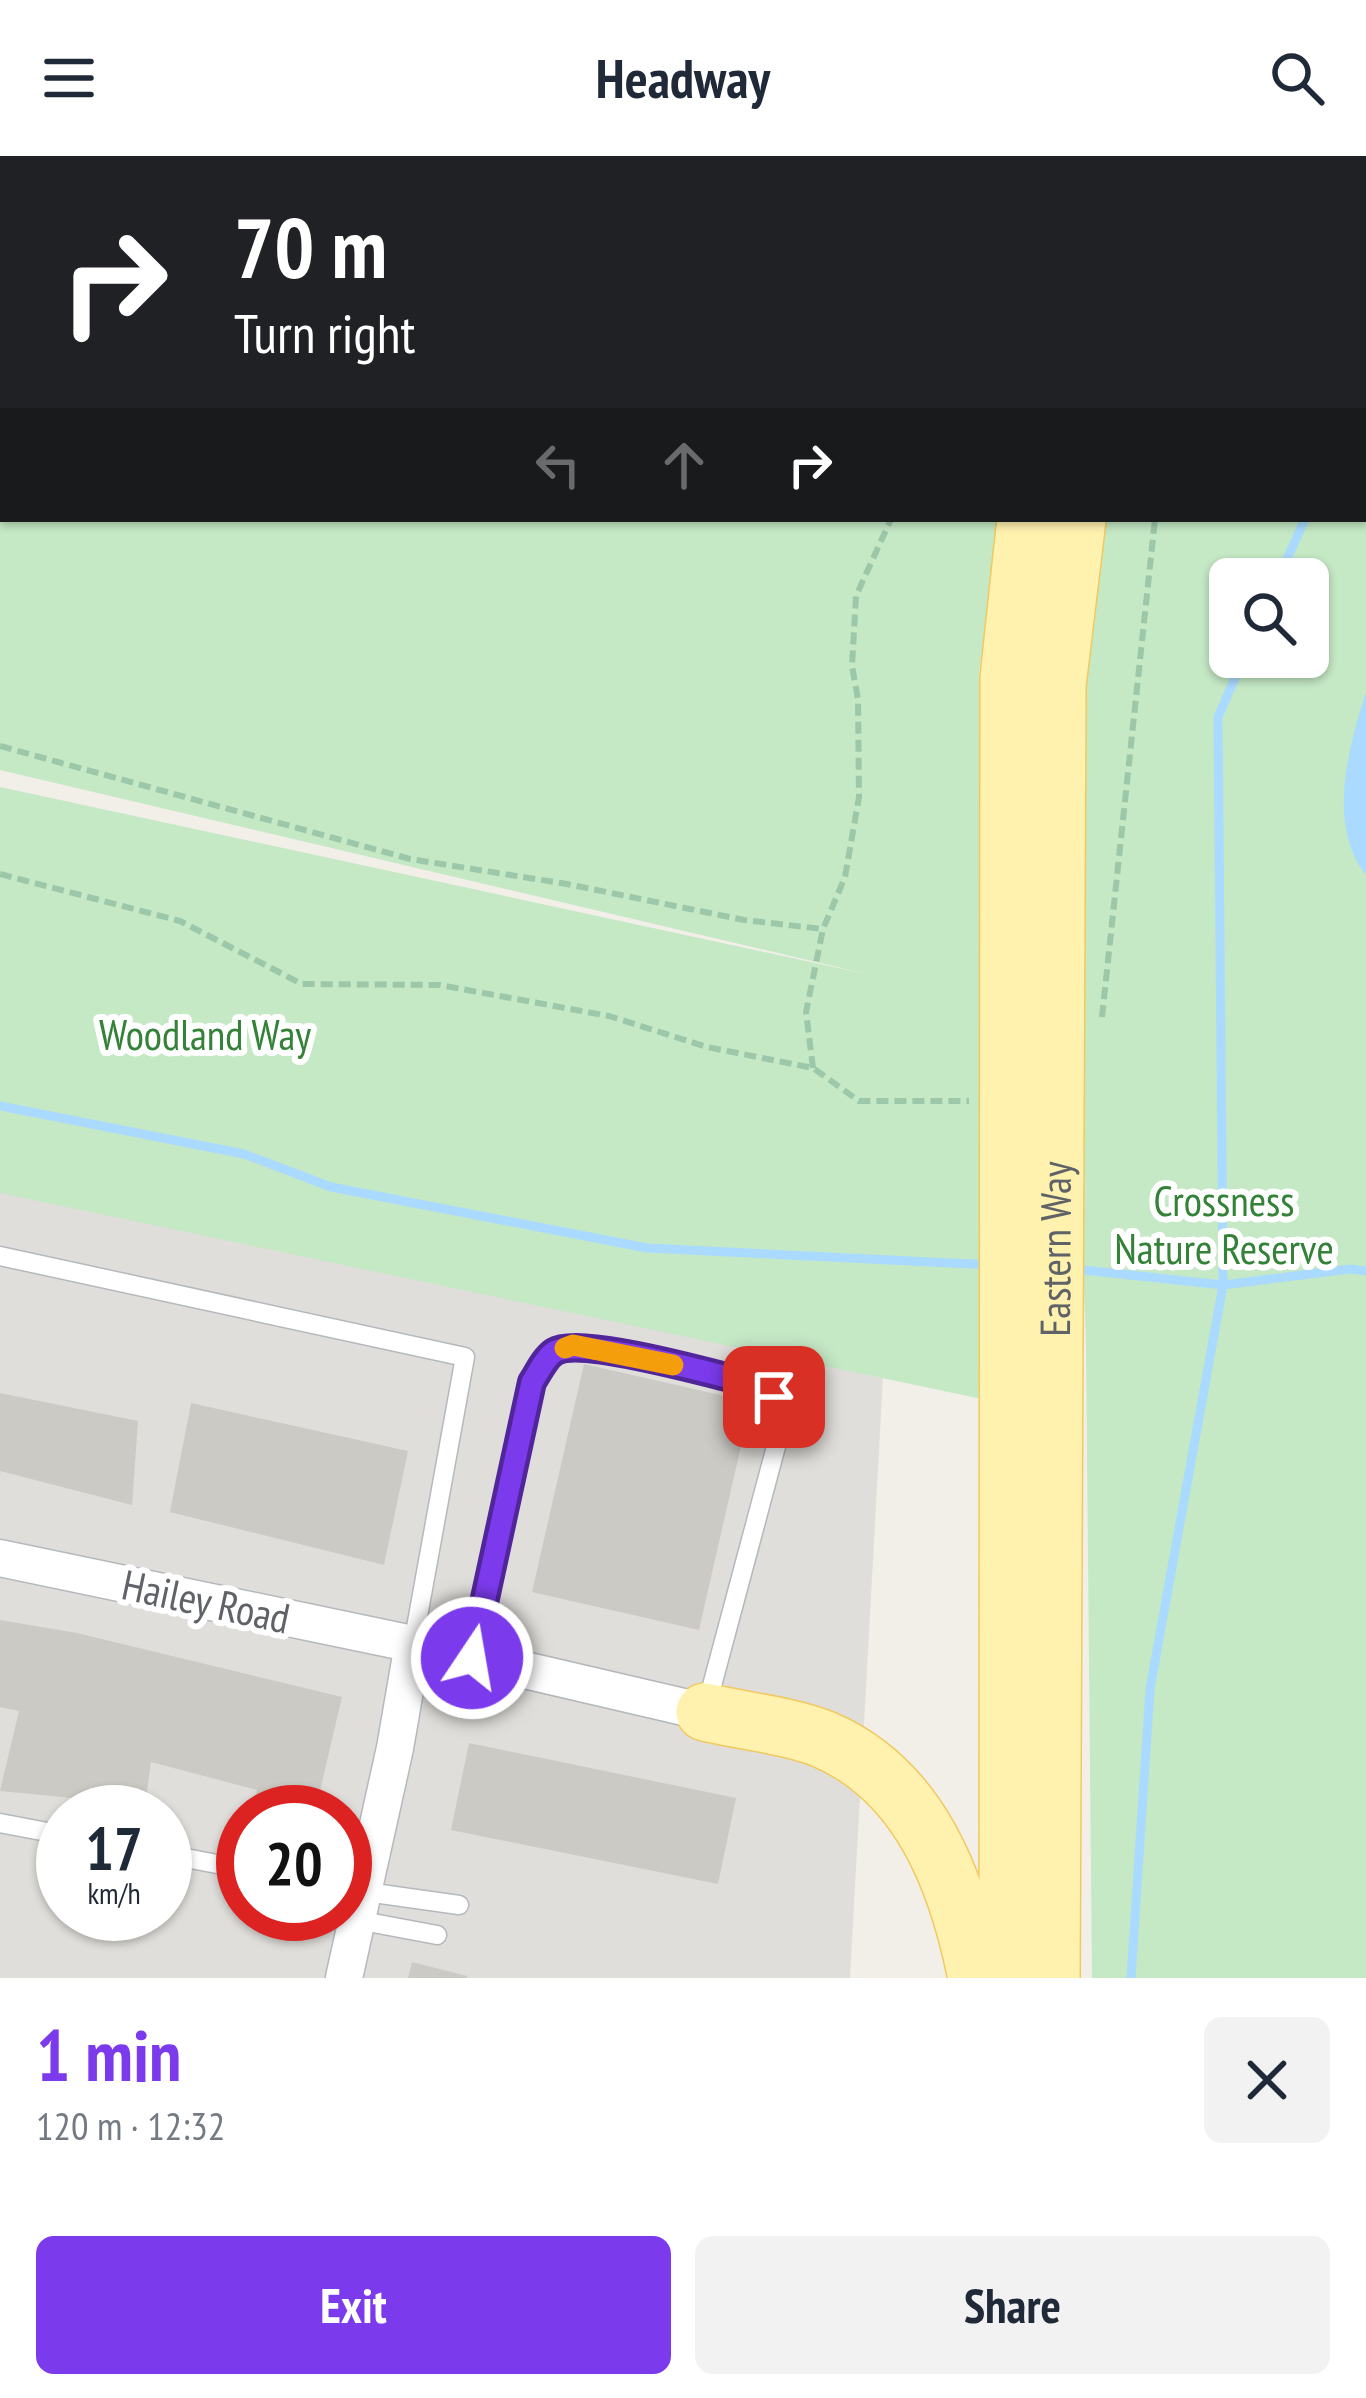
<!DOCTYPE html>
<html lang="en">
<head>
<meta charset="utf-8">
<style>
	:root { --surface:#fff; --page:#f2f2f3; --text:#1f2937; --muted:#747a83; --accent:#7c3aed }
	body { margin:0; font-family:"PT Sans Narrow",sans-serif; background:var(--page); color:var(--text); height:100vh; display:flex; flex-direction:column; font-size:45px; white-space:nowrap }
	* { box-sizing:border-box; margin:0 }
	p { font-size:39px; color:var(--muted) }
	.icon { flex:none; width:66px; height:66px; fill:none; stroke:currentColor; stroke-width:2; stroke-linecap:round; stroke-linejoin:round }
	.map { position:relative; height:1822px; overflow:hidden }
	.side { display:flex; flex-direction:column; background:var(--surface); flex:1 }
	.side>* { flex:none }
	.top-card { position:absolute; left:0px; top:0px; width:1368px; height:366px; box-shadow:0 3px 9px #0004; background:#202124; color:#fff; overflow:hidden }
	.controls { position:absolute; left:1209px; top:402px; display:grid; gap:24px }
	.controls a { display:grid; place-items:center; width:120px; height:120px; border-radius:18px; background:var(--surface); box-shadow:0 3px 9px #0004; font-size:60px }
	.speed { position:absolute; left:36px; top:1629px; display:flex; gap:24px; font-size:60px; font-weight:700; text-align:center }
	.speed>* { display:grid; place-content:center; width:156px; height:156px; border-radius:50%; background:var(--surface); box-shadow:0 3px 9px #0004; line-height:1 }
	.speed small { font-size:30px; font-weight:400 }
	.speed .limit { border:18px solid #d22; background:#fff; color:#111 }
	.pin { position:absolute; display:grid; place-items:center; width:102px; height:102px; color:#fff; margin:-51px; border-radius:24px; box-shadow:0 6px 18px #0006 }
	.me { position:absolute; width:132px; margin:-66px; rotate:12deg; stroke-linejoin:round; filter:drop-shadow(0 0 9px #0008) }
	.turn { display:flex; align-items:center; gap:42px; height:252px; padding:0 36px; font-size:54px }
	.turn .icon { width:156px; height:156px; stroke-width:2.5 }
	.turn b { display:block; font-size:84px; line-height:102px }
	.lanes { display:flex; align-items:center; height:114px; padding:0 36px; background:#0003; justify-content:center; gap:60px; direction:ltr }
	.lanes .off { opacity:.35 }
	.round { display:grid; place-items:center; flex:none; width:126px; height:126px; border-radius:18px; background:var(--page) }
	.headline { display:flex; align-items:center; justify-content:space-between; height:204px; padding:0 36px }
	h1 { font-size:72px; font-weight:700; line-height:90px; color:var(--accent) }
	.primary-button { display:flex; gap:24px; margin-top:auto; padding:24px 36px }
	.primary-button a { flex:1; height:138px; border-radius:18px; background:var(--accent); color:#fff; font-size:48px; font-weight:700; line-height:138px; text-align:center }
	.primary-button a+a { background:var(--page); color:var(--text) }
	header { display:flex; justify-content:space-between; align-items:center; height:156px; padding:0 36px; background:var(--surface); font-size:54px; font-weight:700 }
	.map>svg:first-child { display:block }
	.industrial { fill:#e0deda; fill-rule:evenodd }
	.green { fill:#c5e8c5; fill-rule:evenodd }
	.water { fill:#aadaff }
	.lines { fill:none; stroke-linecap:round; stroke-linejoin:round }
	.stream { stroke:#aadaff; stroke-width:9 }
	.building { fill:#cccac5 }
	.lane-casing { stroke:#b5b8bc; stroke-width:21 }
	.street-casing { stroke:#b5b8bc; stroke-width:39 }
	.primary-casing { stroke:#f2c960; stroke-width:60 }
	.path { stroke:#9cc7a9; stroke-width:6; stroke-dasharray:12 6; stroke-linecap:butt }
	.lane { stroke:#fff; stroke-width:18 }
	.street { stroke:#fff; stroke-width:36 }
	.primary { stroke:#fff2af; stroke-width:57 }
	.route-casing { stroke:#51269a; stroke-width:30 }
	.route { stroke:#7c3aed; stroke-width:21 }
	.slow { stroke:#f59e0b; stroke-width:21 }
	.labels { text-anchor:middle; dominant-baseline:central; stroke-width:12; stroke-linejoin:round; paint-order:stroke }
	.park-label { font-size:42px; fill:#348238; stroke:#fff }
	.street-label { font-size:42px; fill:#5f6368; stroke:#fff }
</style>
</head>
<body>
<header><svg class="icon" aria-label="menu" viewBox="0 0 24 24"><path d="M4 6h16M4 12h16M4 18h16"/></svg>Headway<svg class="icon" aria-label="search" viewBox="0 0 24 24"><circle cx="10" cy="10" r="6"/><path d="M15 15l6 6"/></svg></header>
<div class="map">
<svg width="1366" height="1822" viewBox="0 0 1366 1822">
	<rect width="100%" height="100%" fill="#f1efe8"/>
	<!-- industrial -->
	<path class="industrial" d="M0,1034L883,1222L850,1822H0ZM63,1656H165V1758H63ZM243,1656H345V1758H243Z"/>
	<!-- green -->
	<path class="green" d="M0,0H1061L3,3V363H999L979,517L982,1243L0,1037V631L871,819L0,614Z
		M1366,31V1822H1092L1086,1184L1079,1012L1081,511L1098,363H1365ZM1230,423H1308V501H1230Z"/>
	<!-- water -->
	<path class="water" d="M1366,536V719C1326,669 1349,590 1366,536Z"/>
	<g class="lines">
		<!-- stream -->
		<path class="stream" d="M1365,3L1366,0
			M1365,20H1366
			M1365,225L1366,223
			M1278,423L1305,363
			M0,950L244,998L331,1031L647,1092L992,1109
			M1074,1113L1223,1129L1350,1113L1366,1115
			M1131,1822L1150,1533L1223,1129L1218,561L1244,501"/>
	</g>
	<!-- building -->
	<path class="building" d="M584,1208L751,1246L699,1474L532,1436Z
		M0,1237L138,1265L132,1349L0,1315Z
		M191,1247L408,1295L384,1409L170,1356Z
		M0,1464L77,1477L342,1541L315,1656H251L257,1634L151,1606L145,1649L0,1635L19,1555L0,1551Z
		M469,1587L736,1642L718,1728L451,1674Z
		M412,1806L467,1820V1822H408Z"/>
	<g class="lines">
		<defs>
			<path id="lane" d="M0,1100L465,1201L413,1488
				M472,1502L532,1226C538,1217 545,1202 554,1196C580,1179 728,1222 765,1231L774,1241L778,1283L706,1552
				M0,1667L63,1679
				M165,1698L243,1713
				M345,1733L459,1749
				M357,1764L437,1779"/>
			<path id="street" d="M0,1402L413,1488L705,1556
				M344,1822L395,1592L413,1488"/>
			<g id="primary">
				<path d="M1083,3L1084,0"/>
				<path d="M1133,3V0"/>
				<path d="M705,1556C743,1565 787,1569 823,1583C920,1624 958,1726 977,1822"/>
				<path d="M1008,1822L1009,522L1026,363"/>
				<path id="s1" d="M1051,1822L1057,529L1077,363"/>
			</g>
		</defs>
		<!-- lane casing -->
		<use href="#lane" class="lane-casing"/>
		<!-- street casing -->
		<use href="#street" class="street-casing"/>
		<!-- primary casing -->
		<use href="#primary" class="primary-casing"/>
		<!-- path -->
		<path class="path" d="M989,3L991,0
			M1310,3L1311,0
			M1365,43H1366
			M0,590L410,703L567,728L744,764L823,773
			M0,718L180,765L302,828L440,829L609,860L707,891L813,912L859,945H969
			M1102,861L1155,363
			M813,912L806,856L823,773L845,721L859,641L858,543L852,510L856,440L891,363"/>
		<!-- lane -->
		<use href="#lane" class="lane"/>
		<!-- street -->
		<use href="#street" class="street"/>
		<!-- primary -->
		<use href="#primary" class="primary"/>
	</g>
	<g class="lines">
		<defs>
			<path id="route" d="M472,1502L532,1226C538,1217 545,1202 554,1196C581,1179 728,1222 765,1231L774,1241"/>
		</defs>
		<!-- route casing -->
		<use href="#route" class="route-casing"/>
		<!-- route -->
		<use href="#route" class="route"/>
		<!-- slow -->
		<path class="slow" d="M565,1192L573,1189L673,1209"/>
	</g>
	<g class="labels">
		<!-- park labels -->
		<g class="park-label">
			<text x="205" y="878">Woodland Way</text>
			<text x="1224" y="1044">Crossness<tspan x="1224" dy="48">Nature Reserve</tspan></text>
		</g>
		<!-- street labels -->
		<g class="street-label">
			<text stroke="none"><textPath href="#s1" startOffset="729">Eastern Way</textPath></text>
			<text transform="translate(206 1445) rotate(12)">Hailey Road</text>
		</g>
	</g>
</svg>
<div class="controls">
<a><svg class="icon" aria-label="search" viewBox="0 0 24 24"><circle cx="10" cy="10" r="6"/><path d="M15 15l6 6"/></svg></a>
</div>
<div class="speed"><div>17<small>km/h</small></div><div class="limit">20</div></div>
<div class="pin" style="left:774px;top:1241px;background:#d93025"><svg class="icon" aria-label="arrive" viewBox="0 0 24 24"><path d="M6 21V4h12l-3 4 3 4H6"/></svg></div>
<svg class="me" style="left:472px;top:1502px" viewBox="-20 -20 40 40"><circle r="17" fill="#7c3aed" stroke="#fff" stroke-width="3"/><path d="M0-11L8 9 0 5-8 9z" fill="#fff"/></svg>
<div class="top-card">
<div class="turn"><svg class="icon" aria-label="right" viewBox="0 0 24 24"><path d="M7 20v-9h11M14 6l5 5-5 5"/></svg><div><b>70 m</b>Turn right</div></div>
<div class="lanes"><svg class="icon off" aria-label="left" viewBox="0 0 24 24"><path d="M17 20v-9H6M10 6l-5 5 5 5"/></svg><svg class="icon off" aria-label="ahead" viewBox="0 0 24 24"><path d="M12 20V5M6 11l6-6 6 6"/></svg><svg class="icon" aria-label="right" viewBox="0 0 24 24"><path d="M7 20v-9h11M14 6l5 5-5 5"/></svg></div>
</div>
</div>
<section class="side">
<div class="headline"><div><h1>1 min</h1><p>120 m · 12:32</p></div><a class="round"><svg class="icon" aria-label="close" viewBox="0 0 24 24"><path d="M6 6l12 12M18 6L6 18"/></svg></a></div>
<div class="primary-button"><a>Exit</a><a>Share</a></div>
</section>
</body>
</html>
